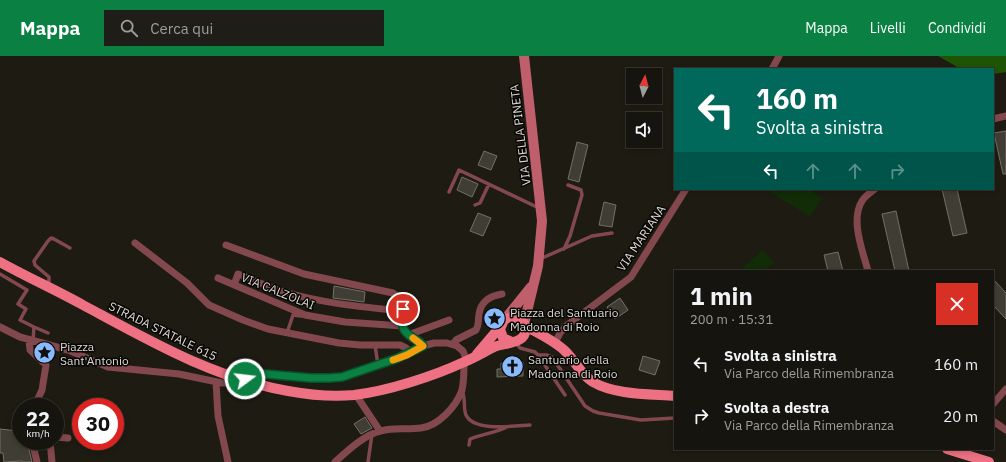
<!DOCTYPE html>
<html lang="it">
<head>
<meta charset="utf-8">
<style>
	:root { --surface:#16140e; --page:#1f1d17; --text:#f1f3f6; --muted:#9e9e9e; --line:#35332e; --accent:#0b8043 }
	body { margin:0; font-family:"IBM Plex Sans",sans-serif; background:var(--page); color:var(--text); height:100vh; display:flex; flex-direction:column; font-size:15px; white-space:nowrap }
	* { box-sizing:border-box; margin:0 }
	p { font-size:13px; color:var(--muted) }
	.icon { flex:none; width:22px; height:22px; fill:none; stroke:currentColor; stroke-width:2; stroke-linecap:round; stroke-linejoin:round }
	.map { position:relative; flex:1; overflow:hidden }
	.details { position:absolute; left:674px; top:214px; width:320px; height:180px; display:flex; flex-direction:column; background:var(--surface); border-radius:0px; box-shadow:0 2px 6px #0003,0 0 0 1px var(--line) }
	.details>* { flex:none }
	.top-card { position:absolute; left:674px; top:12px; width:320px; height:122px; border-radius:0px; box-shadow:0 2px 6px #0003,0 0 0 1px var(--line); background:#00695c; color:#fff; overflow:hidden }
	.needle { width:26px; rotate:6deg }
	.tools { position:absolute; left:626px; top:12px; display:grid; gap:8px }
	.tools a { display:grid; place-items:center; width:36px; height:36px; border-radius:0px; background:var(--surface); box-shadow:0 2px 6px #0003,0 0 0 1px var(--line); font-size:20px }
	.speed { position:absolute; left:12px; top:342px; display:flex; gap:8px; font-size:20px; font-weight:700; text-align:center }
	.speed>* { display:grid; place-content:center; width:52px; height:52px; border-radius:50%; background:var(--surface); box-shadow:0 2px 6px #0003,0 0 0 1px var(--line); line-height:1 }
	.speed small { font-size:10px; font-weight:400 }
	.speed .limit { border:6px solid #d22; background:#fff; color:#111 }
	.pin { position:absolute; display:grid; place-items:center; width:34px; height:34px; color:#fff; margin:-17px; border:2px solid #fff; border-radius:50%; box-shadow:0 1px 4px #0007 }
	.me { position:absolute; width:44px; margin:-22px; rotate:75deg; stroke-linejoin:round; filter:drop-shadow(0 0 3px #0008) }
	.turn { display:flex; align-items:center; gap:14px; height:84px; padding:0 16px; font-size:18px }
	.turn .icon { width:52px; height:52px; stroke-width:2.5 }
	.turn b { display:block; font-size:28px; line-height:34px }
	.lanes { display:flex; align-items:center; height:38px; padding:0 16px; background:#0003; justify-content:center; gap:20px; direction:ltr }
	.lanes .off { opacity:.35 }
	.round { display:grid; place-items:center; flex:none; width:42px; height:42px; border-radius:0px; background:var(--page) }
	.summary { display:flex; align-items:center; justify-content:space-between; height:68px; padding:0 16px }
	h1 { font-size:24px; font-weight:700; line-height:30px }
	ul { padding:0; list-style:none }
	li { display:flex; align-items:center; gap:12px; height:52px; padding:0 16px }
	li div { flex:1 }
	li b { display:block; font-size:15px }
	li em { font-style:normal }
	header { display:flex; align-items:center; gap:24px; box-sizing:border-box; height:56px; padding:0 20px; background:var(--accent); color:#fff }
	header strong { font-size:19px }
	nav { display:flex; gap:22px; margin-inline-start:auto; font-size:14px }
	.search { width:280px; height:36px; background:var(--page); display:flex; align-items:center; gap:10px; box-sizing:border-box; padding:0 14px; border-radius:0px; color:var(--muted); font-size:15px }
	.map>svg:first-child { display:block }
	.green { fill:#112c07 }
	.forest { fill:#1e5504 }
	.building { fill:#403d34; stroke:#737065 }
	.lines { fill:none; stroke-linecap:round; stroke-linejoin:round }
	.service { stroke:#83484e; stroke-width:3.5 }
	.minor { stroke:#83484e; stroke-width:7 }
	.secondary { stroke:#bf5f6c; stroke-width:10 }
	.primary { stroke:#ed7182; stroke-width:10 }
	.route-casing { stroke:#07532c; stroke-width:10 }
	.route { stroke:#0b8043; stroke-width:7 }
	.slow { stroke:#f59e0b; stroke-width:7 }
	.labels { text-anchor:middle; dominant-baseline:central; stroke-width:3; stroke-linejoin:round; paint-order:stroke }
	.street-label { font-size:12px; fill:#dcdad4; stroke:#070603 }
	.poi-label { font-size:12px; fill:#dcdad4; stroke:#070603; text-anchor:start }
</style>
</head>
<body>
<header>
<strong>Mappa</strong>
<div class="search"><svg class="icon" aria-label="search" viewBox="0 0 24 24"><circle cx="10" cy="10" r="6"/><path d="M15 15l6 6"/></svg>Cerca qui</div>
<nav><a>Mappa</a><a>Livelli</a><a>Condividi</a></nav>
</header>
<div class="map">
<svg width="1006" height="406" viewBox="0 0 1006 406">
	<rect width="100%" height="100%" fill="#1d1b12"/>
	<!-- green -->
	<path class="green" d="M772,133H808L822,142L810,161L770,136Z
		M763,194L774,207L764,215H739Z"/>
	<!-- forest -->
	<path class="forest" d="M938,0H1006V16L993,18V13H961Z"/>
	<!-- building -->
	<path class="building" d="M1006,75V118H1003L994,77Z
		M577,86L588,89L579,126L568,123Z
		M484,95L497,100L491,114L478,109Z
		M462,121L478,128L472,141L457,134Z
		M942,133H957L967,177L953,180Z
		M604,146L616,149L612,171L599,169Z
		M896,155L909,215H895L882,158Z
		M478,157L491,162L483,180L470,175Z
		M838,196L843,215H828L824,199Z
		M993,223L1006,237V263L993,249Z
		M334,230L365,236L364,246L333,242Z
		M620,242L628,254L615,263L607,251Z
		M643,300L660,305L655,319L639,314Z
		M506,302H518V306H523V320L497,321V313H501V307L506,308Z
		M365,361L372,372L361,378L354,368Z
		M0,373L18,375V377H21V385H27L32,406H22V405L4,406L3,397H0Z"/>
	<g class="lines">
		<!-- service -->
		<path class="service" d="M449,136L459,114L539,152
			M475,149L480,147L489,128
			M564,193L570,180L582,139L581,134L568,129
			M540,203L592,180L612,177
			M0,218L27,234L18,248L26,253L20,264L34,271L33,284
			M47,229L49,225V221L35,209L34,205L48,185L51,182L54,183L70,192
			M34,271L48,277
			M287,277L293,259L301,260
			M516,287L520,292L535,296L538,299L565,339
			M375,289L378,309
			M538,299H547L552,301L585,350L593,355L599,357L641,364L675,362
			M462,335C466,343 463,352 466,359C474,376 514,370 530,369
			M469,389L470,383C482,378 495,377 507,371
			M368,406L372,378"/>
		<!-- minor -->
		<path class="minor" d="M772,13L779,0
			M993,63L1006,60
			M135,187L187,227L209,249L243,264L268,273L339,287L360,289H400L406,292L411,297
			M226,189L304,218L393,237C410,247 399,261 404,275L419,286L423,290
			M868,215C863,196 850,164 862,145C865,140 870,137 875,133
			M218,222L305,259L345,266L403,270
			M234,229L238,218C252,223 265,230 278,234C319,247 361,251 403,255
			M0,271L20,281L68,294L108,311L179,318L222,327H234L254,319L263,318L317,322L342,321L399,302L423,290L434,287H447L457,290L463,295L467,305
			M408,279L449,264
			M29,284L30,294L46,309L42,334L34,351
			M555,287L560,277L566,270L631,221L686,133
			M453,288L456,284L476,274C479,269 478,264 479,258C481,245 490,240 502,238
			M216,326L218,360L228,406
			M356,339L380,375
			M993,348L1006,333
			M993,365L1006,374
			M55,381L68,382
			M32,385L37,406
			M50,385L52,406
			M335,406C347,395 365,378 381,375C393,371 408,374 421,372C438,370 456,351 462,334C464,325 464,316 464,307"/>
		<!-- secondary -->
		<path class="secondary" d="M524,0L542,165L538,210L524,268
			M505,263L531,231"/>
		<!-- primary -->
		<path class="primary" d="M0,206C27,221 56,234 83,249C150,285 213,322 288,335C310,339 332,341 354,339C388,335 434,320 464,306C474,302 484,296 494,291C503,287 522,288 525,277C529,263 513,258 504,264L500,273L503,282L512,286
			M525,270C538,277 553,284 564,294C576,305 579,317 593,326C615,339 649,338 675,340
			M477,298L500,271
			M947,393L989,406"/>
	</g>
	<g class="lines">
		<defs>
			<path id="route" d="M245,323L254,319L265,318L311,322H329L342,321L398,302L423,290C420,286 417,284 413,282C399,273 403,268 403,253"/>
		</defs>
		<!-- route casing -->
		<use href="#route" class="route-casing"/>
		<!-- route -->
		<use href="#route" class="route"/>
		<!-- slow -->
		<path class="slow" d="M393,304L407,299L423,290L413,282"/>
	</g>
	<!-- icons -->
	<defs>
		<symbol id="sight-disc" viewBox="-11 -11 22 22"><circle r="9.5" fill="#89bafc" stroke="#070603"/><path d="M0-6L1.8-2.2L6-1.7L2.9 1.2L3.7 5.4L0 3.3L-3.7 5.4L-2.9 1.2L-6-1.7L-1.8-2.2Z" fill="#111"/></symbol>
		<symbol id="church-disc" viewBox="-11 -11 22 22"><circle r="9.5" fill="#89bafc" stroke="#070603"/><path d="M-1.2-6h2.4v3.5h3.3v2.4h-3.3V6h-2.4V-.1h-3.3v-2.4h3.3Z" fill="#111"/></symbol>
	</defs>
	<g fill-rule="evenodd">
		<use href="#sight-disc" x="482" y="250" width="25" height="25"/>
		<use href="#sight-disc" x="32" y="284" width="25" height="25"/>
		<use href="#church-disc" x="500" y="298" width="25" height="25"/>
	</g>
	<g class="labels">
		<!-- street labels -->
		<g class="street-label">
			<text transform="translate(520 79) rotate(-97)">VIA DELLA PINETA</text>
			<text transform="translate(641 182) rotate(-56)">VIA MARIANA</text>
			<text transform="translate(278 235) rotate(22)">VIA CALZOLAI</text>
			<text transform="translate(163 275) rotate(26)">STRADA STATALE 615</text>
		</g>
		<!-- poi labels -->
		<g class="poi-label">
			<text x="510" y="256">Piazza del Santuario<tspan x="510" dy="14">Madonna di Roio</tspan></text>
			<text x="60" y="290">Piazza<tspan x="60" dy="14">Sant'Antonio</tspan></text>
			<text x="528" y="303">Santuario della<tspan x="528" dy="14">Madonna di Roio</tspan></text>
		</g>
	</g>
</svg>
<div class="tools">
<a><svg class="needle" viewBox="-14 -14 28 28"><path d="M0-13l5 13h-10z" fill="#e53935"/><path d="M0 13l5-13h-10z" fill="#9e9e9e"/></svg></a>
<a><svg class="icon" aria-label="sound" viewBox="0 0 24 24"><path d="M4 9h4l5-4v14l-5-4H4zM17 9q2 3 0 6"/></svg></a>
</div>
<div class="speed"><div>22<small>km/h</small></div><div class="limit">30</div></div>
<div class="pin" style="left:403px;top:253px;background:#d93025"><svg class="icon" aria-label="arrive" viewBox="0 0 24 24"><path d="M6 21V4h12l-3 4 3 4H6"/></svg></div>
<svg class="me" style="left:245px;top:323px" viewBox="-20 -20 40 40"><circle r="17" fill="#0b8043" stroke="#fff" stroke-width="3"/><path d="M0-11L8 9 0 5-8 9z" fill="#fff"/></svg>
<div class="top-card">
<div class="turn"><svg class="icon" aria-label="left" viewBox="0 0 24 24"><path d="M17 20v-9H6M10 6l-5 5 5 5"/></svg><div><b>160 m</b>Svolta a sinistra</div></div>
<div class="lanes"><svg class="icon" aria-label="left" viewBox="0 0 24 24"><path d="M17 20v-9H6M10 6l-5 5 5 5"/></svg><svg class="icon off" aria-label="ahead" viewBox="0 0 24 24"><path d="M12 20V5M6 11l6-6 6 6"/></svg><svg class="icon off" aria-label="ahead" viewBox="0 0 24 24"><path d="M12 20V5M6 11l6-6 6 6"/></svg><svg class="icon off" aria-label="right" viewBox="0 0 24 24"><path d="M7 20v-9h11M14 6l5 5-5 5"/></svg></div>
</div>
<section class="details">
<div class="summary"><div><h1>1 min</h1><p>200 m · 15:31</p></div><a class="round" style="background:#d93025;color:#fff"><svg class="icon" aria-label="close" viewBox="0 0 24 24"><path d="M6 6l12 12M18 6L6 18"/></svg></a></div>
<ul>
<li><svg class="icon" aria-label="left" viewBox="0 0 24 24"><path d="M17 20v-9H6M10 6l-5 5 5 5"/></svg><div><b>Svolta a sinistra</b><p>Via Parco della Rimembranza</p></div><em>160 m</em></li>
<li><svg class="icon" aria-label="right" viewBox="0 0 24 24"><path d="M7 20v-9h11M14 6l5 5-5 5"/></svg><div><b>Svolta a destra</b><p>Via Parco della Rimembranza</p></div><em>20 m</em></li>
</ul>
</section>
</div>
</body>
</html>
